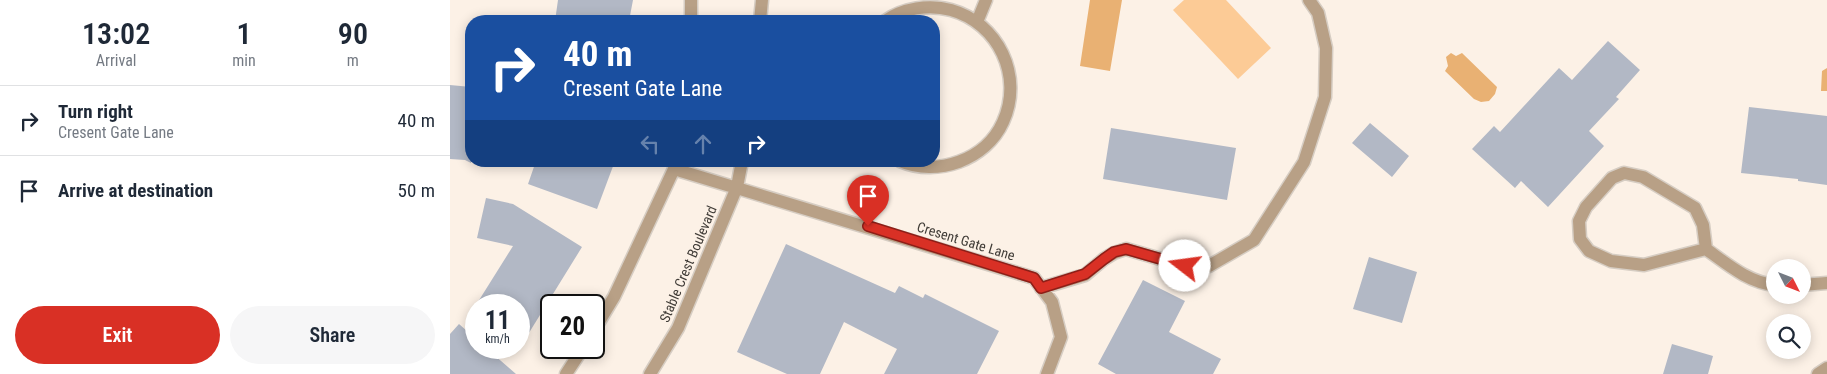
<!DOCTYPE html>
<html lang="en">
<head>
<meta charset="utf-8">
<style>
	:root { --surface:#fff; --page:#f6f6f7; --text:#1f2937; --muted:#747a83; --line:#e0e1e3; --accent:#d93025 }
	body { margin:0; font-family:"Roboto Condensed",sans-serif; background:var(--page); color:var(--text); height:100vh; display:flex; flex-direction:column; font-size:19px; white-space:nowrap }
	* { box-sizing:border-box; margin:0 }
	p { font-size:16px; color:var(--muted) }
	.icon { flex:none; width:28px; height:28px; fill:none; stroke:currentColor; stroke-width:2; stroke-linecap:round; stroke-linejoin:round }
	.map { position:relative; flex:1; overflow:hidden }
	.side { display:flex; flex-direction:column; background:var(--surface); width:450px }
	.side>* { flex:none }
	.top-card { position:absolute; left:15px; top:15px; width:475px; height:152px; border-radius:20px; box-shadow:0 2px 12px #0003; background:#1a4fa0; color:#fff; overflow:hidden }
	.needle { width:32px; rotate:132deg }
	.controls { position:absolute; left:1316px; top:259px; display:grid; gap:10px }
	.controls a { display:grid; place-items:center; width:45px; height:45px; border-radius:50%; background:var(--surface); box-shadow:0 2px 12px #0003; font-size:25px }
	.speed { position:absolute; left:15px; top:294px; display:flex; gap:10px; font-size:25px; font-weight:700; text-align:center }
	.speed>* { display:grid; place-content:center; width:65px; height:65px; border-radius:50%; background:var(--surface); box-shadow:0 2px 12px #0003; line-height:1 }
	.speed small { font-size:12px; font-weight:400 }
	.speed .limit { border:2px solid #111; border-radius:8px; background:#fff; color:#111 }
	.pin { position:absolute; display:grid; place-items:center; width:42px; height:42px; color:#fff; margin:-51px -21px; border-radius:50% 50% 50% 0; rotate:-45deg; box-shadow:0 0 5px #0007 }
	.pin .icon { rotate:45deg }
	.me { position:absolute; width:55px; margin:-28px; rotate:285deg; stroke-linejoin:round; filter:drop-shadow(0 0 4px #0008) }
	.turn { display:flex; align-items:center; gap:18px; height:105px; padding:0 15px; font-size:22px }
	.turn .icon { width:65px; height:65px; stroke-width:2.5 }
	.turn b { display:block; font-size:35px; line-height:42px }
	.lanes { display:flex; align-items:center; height:48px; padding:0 15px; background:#0003; justify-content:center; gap:25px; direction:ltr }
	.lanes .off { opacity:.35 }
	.eta { display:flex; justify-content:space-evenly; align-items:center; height:85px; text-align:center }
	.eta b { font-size:30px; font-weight:600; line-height:35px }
	.cta { display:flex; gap:10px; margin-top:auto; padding:10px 15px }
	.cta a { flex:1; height:58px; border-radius:30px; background:var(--accent); color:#fff; font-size:20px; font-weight:600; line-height:58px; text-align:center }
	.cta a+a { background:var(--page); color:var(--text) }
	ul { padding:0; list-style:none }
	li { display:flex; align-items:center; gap:15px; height:70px; padding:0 15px; border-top:1px solid var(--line) }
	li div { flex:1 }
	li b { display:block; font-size:19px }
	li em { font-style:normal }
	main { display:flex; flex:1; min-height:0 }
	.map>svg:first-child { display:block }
	.green { fill:#fccb96 }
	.water { fill:#e9b173 }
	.building { fill:#b2b8c5 }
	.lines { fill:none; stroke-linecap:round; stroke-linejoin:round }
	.minor-casing { stroke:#d6cdc3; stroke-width:15 }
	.minor { stroke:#b8a086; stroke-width:12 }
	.route-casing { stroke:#8d1f18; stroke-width:12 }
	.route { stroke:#d93025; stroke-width:9 }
	.labels { text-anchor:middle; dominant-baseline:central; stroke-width:4; stroke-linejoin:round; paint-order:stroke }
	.street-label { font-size:14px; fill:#403c37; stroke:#fcf1e6 }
</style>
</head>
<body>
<main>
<section class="side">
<div class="eta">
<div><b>13:02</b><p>Arrival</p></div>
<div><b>1</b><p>min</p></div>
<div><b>90</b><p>m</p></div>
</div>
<ul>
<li><svg class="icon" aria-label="right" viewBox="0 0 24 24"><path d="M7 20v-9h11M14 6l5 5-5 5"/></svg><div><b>Turn right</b><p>Cresent Gate Lane</p></div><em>40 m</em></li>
<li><svg class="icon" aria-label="arrive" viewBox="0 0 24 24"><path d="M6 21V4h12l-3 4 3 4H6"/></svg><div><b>Arrive at destination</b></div><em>50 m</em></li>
</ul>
<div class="cta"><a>Exit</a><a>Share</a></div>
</section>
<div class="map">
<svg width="1377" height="374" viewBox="0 0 1377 374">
	<rect width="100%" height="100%" fill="#fcf1e6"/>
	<!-- green -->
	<path class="green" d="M734,0H776L821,48L788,79L723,10Z"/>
	<!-- water -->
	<path class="water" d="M640,0H672L660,71L630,66Z
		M1001,53L1006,56L1012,53L1047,87L1045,94L1039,101L1031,102L1024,99L995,71L998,66L996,57Z
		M1377,68V91H1371L1372,71Z"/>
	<!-- building -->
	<path class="building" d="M108,0H183L179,21H105Z
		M1158,41L1190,70L1166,97L1169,99L1139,131L1154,146L1098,207L1071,181L1065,188L1022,149L1044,126L1050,132L1109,68L1122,80Z
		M0,85L21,87V163L15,160L0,159Z
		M1299,107L1377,116V185L1348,181V179L1291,173Z
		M920,123L959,156L942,177L902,143Z
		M661,128L786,148L777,200L653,179Z
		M86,161H165L147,209L78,184Z
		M36,198L63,204L132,247L69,349V305H26L63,246L27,238Z
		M336,244L445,293L449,286L473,298L475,294L549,331L527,374H434L447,349L394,322L370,374H337L287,352Z
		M919,257L967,272L952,323L903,309Z
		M693,280L735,301L719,332L771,359L763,374H666L648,364Z
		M9,324L26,339V348H36L66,374H0V334Z
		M1222,344L1263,356L1258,374H1213Z"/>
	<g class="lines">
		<defs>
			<path id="minor" d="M241,21V0
				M310,21L312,0
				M435,21C453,8 479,4 501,10C548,23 574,76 553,122C536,160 487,177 450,161
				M527,22L536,0
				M224,169L584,278L602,302L611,337L597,374
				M1256,249L1253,225L1245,208L1193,177L1174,173L1162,178L1136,207L1129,221L1130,239L1139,251L1161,261L1194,265L1256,249C1277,264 1299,283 1325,285
				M1352,285L1377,283
				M591,288L635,275L654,259L664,253L676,249L735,266H759L804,240L854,162L875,97L876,48L868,13L859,0
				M144,330L164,297L224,169L225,161
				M116,374L133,348
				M200,374L228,328L287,187L292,161
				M1368,374L1377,368"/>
		</defs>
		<!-- minor casing -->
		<use href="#minor" class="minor-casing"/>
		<!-- minor -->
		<use href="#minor" class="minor"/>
	</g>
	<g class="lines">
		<defs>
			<path id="route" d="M418,226L584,278L591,288L635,274L654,259L664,252L676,249L735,266"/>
		</defs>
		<!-- route casing -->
		<use href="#route" class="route-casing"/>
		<!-- route -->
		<use href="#route" class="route"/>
	</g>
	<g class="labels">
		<!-- street labels -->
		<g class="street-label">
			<text transform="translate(516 241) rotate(17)">Cresent Gate Lane</text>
			<text transform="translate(238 264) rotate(-67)">Stable Crest Boulevard</text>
		</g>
	</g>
</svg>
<div class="controls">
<a><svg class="needle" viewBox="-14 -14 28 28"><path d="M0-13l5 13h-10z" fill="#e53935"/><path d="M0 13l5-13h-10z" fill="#747a83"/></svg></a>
<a><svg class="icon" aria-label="search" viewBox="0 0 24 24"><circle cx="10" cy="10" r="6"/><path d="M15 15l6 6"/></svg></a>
</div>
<div class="speed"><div>11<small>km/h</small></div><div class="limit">20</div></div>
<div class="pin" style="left:418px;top:226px;background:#d93025"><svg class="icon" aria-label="arrive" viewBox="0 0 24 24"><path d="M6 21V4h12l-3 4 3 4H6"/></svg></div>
<svg class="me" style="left:735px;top:266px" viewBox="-20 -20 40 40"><circle r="19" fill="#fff"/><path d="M0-13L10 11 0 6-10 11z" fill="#d93025"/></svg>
<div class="top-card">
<div class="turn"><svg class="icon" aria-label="right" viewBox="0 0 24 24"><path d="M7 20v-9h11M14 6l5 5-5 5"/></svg><div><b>40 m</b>Cresent Gate Lane</div></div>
<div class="lanes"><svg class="icon off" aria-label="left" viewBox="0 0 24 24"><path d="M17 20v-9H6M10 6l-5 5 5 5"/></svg><svg class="icon off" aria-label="ahead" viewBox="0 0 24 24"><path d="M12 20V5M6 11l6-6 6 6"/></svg><svg class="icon" aria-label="right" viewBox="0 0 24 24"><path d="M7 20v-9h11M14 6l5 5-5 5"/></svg></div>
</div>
</div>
</main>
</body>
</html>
